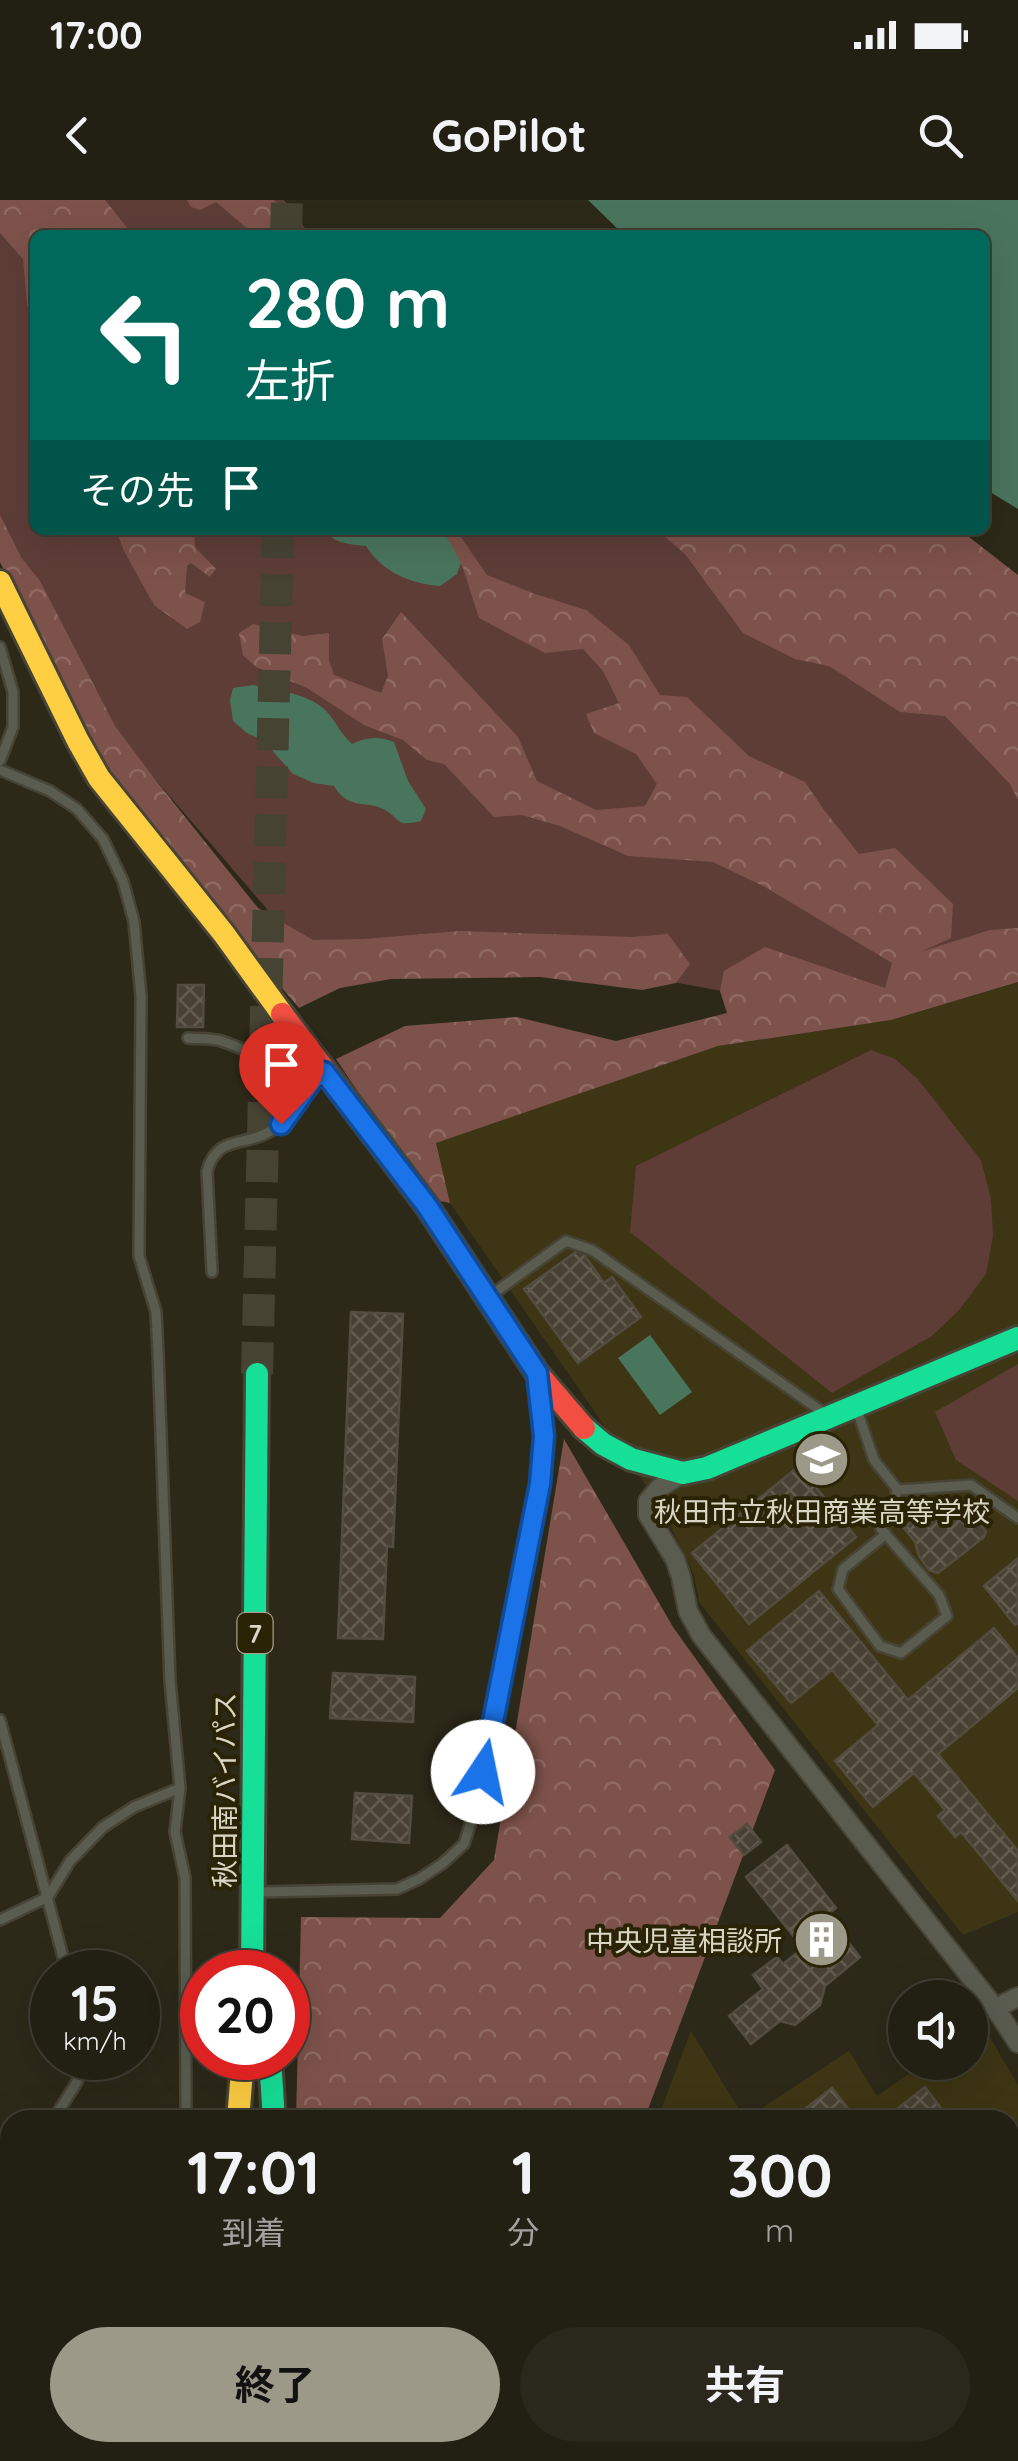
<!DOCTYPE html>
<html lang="ja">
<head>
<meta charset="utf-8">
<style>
	:root { --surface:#221f13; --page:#2a271c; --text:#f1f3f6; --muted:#a2a2a0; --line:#3f3d33; --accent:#9d9989 }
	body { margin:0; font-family:Quicksand,"Noto Sans JP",sans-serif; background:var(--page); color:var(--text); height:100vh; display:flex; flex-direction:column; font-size:38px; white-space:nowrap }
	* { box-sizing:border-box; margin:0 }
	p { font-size:32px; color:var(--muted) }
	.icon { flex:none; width:55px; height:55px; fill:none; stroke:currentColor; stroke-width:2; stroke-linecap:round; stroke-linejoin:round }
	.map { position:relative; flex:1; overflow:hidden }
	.drawer { position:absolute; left:0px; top:1910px; width:1020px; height:352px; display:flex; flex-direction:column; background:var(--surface); border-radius:30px 30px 0 0; box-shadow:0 10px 40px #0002,0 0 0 2px var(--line) }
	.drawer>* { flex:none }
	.banner { position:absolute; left:30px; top:30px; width:960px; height:305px; border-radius:15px; box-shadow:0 10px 40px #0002,0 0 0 2px var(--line); background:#00695c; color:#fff; overflow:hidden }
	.buttons { position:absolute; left:888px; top:1780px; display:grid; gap:20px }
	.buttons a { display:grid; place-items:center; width:100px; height:100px; border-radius:50%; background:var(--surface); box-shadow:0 10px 40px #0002,0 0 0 2px var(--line); font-size:50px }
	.speed { position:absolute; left:30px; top:1750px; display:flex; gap:20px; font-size:50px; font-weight:700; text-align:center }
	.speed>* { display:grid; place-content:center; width:130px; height:130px; border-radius:50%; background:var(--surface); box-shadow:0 10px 40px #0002,0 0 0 2px var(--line); line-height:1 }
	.speed small { font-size:25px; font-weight:400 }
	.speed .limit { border:15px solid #d22; background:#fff; color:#111 }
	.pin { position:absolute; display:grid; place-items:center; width:85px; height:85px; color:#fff; margin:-102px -42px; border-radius:50% 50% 50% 0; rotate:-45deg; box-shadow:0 0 10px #0007 }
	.pin .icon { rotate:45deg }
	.me { position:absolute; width:110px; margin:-55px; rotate:11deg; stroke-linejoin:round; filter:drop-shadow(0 0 8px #0008) }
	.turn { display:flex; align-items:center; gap:35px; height:210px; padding:0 50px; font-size:45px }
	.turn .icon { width:130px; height:130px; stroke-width:2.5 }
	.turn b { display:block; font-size:70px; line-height:85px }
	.then { display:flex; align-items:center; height:95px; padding:0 50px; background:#0003; gap:20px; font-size:38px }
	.eta { display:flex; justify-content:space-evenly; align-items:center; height:170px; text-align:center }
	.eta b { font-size:60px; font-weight:700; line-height:70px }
	.primary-button { display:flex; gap:20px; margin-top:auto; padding:20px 50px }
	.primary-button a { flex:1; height:115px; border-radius:60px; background:var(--accent); color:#111; font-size:40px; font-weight:700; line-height:115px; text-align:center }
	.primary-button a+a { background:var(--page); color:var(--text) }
	.status { display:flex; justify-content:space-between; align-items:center; height:70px; padding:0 50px; background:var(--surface); direction:ltr }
	.status svg { height:28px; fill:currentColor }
	header { display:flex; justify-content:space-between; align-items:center; height:130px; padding:0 50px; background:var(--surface); font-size:45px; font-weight:700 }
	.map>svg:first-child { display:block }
	.built { fill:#3d3513 }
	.grass { fill:#5e3d37 }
	.forest { fill:url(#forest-crowns) }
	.water { fill:#4a755d }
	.building { fill:url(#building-cross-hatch); stroke:#534c41; stroke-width:2.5 }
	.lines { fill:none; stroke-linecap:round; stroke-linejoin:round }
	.highway-tunnel { stroke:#474333; stroke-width:32; stroke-dasharray:32 16; stroke-linecap:butt }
	.lane-casing { stroke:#474436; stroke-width:14 }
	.street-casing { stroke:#474436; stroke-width:22 }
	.fast-casing { stroke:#474436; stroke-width:28 }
	.slow-casing { stroke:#474436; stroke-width:28 }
	.jam-casing { stroke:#474436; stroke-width:28 }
	.lane { stroke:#595c4f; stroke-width:9 }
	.street { stroke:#595c4f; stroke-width:18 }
	.fast { stroke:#16e098; stroke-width:22 }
	.slow { stroke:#ffcf43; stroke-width:22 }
	.jam { stroke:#f24e42; stroke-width:22 }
	.route-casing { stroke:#114b97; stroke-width:25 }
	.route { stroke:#1a73e8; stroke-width:18 }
	.labels { text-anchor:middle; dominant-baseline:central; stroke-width:8; stroke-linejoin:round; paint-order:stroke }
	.shield { fill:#2a2306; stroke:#a5a08c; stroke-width:2.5 }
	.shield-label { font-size:25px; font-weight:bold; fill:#dad6c5 }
	.poi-label { font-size:28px; fill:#dad6c5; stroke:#2a2306 }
	.street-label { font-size:28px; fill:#dad6c5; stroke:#2a2306 }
</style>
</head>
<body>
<div class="status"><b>17:00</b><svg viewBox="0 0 49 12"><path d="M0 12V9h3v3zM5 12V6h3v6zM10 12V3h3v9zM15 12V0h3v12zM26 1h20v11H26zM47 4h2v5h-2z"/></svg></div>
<header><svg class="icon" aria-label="back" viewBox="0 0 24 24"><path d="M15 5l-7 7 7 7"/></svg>GoPilot<svg class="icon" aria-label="search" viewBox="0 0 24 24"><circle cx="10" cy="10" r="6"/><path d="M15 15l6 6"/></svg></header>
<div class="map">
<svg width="1018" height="2261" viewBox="0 0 1018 2261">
	<defs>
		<pattern id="forest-crowns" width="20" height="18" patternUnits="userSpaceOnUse" patternTransform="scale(2.5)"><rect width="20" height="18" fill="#7d524a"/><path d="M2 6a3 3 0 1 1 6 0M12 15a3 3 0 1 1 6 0" fill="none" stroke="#8f6a63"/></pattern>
		<pattern id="building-cross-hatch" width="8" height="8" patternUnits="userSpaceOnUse" patternTransform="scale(2.5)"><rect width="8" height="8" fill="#484133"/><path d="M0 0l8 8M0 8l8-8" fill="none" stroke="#625c4f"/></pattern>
	</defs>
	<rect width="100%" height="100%" fill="#2d2919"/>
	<!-- built -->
	<path class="built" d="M1018,782V1712L963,1735L699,1402L694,1375L662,1309L450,1003L435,943L718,846L891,820Z
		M981,1822L1018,1885V2261H761L754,2253L1010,2252V1920H657L691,1831L745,1919L849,1851L877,1896L924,1863L970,1862V1830Z"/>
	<!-- grass -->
	<path class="grass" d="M0,0H284L310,35H35V330H726L1018,548V757L857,816L532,756L317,767L154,578L110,539L0,329Z
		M871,850L895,859L917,878L981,960L991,999L993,1036L986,1074L959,1110L932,1136L832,1193L630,1032L636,966Z
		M1018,1164V1301L956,1260L935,1212Z
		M1018,2061V2261H931L923,2253L1010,2252V2068Z"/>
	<!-- forest -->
	<path class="forest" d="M0,0H105L133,35H35V136L27,104L23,59L0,33Z
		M187,0H274L304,35H255L216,2L200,10L191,7Z
		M0,315L21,357L40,381L115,526L154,578L258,708L313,740L364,739L460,731L632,737L668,734L690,764L676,783L642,790L540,777L391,779L340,788L299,808L218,713L112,574L45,455L0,362Z
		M116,330H194L195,347L216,369L210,377L191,363L187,366L185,393L205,402L200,422L187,429L154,405L124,351Z
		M443,330H456L487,375L535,394L586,410L629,445L660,495L687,497L749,556L805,582L824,610L859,654L895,648L953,704L951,738L920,752L990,730L1018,728V782L891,820L718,846L436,943L450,1003L430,999L336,859L405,826L517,817L616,841L727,813L720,791L724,771L765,747L885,788L892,763L765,687L713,662L628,656L560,626L522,615L494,617L444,564L427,560L403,540L364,525L307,488L256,467L243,455L239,433L253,424L303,436L329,433V460L334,475L381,493L388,476L382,439L401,412L518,537L537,581L596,610L645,606L657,584L636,554L594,533L586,514L619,503L603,471L583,449L545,453L479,418L463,368Z
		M657,330H960L1018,375V600L1010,584L945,516L900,512L829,466L795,459L743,433L685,354Z
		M564,1239L673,1427L775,1570L644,1920H296L301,1717L440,1718L494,1660Z
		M287,2252H522V2253L519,2261H287Z"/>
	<!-- water -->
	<path class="water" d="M588,0H1018V309L985,289V35H624Z
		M324,330H443L461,363L457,374L440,386C411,384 382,372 366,346C349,344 335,344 324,330Z
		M253,485C277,491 310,493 327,512C337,523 340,533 352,544C367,537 379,536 394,542L408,581L426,609L421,621C395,627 402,620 385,610C367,599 350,612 334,586L314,583L293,574L264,541L247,533L233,521L230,500L233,488Z
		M650,1135L692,1192L660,1215L618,1158Z"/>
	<!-- building -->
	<path class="building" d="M178,785H204L203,827H177Z
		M580,1049L604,1083L612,1077L641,1117L578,1163L524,1089Z
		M351,1112L403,1114L393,1347L387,1346L383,1439L338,1438Z
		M799,1266L856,1337L749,1424L692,1353Z
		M935,1302L945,1316L961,1305L970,1308L986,1332L984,1337L938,1373L929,1370L919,1356L915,1342L904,1328Z
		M1018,1358V1423L1015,1425L984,1386Z
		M819,1391L908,1500L994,1428L1018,1458V1488L938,1554L1018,1651V1701L961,1632L955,1637L938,1616L945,1610L914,1573L873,1607L835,1561L878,1525L832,1470L791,1503L747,1451Z
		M333,1473L415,1477L413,1522L330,1518Z
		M355,1593L412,1596L409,1643L352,1639Z
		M747,1624L761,1642L744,1655L730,1637Z
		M787,1645L836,1708L817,1723L824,1731L833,1723L860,1757L825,1786L820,1805L795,1825L780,1821L751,1844L729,1816L763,1789L753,1775L777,1757L783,1764L803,1748L746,1677Z
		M925,1887L943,1911L931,1920H883Z
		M832,1888L857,1920H814L805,1909Z"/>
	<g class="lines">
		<!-- highway-tunnel -->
		<path class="highway-tunnel" d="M286,35L287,0
			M257,1174L278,330"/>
		<defs>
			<path id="lane" d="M0,447L13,492V527L0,561
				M0,570L50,591L77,609L103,639L123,681L134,722L141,796L139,1056L156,1112L158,1152L170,1481L180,1588L175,1632L185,1678L186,1920
				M188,838C199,839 211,838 221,841C253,850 280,873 313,879
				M212,1072L207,971C217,935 243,947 269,932C293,919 299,887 321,874
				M490,1096L566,1041L592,1050L824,1213
				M857,1210L874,1260L898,1290L971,1285L1018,1318
				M886,1334L843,1369L838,1389L880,1446L901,1453L947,1416L939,1395L881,1329L898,1290
				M0,1520L67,1772
				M262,1692L397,1689L419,1679L442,1664L464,1644L475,1609L541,1284L544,1236L539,1185
				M0,1720L48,1697L70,1661L103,1627L134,1607L180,1588
				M53,1920L77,1882L80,1858
				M0,2075L10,2023
				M190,2261V2252"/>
			<path id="street" d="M683,1273L659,1288L648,1301V1315L675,1359L681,1377L688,1411L701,1435L995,1808L1018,1843
				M995,1808L1018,1797
				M1010,2009L1018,2000
				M755,2252L762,2261
				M708,2261L718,2252"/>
			<path id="fast" d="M584,1228L603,1244L631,1259L683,1273L707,1268L1018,1138
				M252,1772L257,1174
				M270,1858L274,1920
				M234,2252V2261"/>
			<path id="slow" d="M0,382L78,541L99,578L224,734L282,814
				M238,1920L243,1858
				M265,2261L266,2252"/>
			<path id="jam" d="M282,814L427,1006L537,1173L584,1228"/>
		</defs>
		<!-- lane casing -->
		<use href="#lane" class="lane-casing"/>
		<!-- street casing -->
		<use href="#street" class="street-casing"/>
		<!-- fast casing -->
		<use href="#fast" class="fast-casing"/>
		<!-- slow casing -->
		<use href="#slow" class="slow-casing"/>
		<!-- jam casing -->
		<use href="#jam" class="jam-casing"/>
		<!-- lane -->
		<use href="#lane" class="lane"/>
		<!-- street -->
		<use href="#street" class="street"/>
		<!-- fast -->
		<use href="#fast" class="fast"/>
		<!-- slow -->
		<use href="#slow" class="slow"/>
		<!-- jam -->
		<use href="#jam" class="jam"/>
	</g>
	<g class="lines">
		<defs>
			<path id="route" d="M281,924L313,879L324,872L427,1006L537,1173L544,1236L540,1284L483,1572"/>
		</defs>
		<!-- route casing -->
		<use href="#route" class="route-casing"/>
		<!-- route -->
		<use href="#route" class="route"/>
	</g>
	<!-- icons -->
	<defs>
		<symbol id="school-disc" viewBox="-11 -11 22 22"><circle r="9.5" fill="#9d9989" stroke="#2a2306"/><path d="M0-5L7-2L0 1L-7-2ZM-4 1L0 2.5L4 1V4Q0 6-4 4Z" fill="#fff"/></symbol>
		<symbol id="building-disc" viewBox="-11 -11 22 22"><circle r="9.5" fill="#9d9989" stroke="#2a2306"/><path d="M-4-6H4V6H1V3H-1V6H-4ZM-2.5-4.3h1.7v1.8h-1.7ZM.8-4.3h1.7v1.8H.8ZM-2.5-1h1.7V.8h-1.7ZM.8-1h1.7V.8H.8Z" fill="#fff"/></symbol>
	</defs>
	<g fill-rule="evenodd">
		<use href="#school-disc" x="790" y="1228" width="63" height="63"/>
		<use href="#building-disc" x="790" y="1708" width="63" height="63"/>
	</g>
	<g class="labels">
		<!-- shield labels -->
		<rect class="shield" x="237.5" y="1413" width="35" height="40" rx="8"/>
		<g class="shield-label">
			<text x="255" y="1433">7</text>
		</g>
		<!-- poi labels -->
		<g class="poi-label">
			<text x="822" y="1311">秋田市立秋田商業高等学校</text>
			<text x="782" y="1740" text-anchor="end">中央児童相談所</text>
		</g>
		<!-- street labels -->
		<g class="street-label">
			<text transform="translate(224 1590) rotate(-90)">秋田南バイパス</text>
		</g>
	</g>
</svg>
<div class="buttons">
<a><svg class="icon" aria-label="sound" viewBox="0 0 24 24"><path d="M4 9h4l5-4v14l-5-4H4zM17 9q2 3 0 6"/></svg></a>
</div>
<div class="speed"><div>15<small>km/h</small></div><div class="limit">20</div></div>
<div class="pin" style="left:281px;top:924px;background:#d93025"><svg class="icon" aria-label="arrive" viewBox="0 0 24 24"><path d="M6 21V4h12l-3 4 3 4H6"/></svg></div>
<svg class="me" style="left:483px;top:1572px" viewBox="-20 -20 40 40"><circle r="19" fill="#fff"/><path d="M0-13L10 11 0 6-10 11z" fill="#1a73e8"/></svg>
<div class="banner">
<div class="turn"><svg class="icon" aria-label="left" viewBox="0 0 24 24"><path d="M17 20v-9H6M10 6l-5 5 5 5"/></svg><div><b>280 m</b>左折</div></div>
<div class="then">その先<svg class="icon" aria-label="arrive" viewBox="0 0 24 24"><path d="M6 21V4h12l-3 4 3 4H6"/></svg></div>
</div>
<section class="drawer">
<div class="eta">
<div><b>17:01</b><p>到着</p></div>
<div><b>1</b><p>分</p></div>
<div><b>300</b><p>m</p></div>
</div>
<div class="primary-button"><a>終了</a><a>共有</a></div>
</section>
</div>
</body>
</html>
